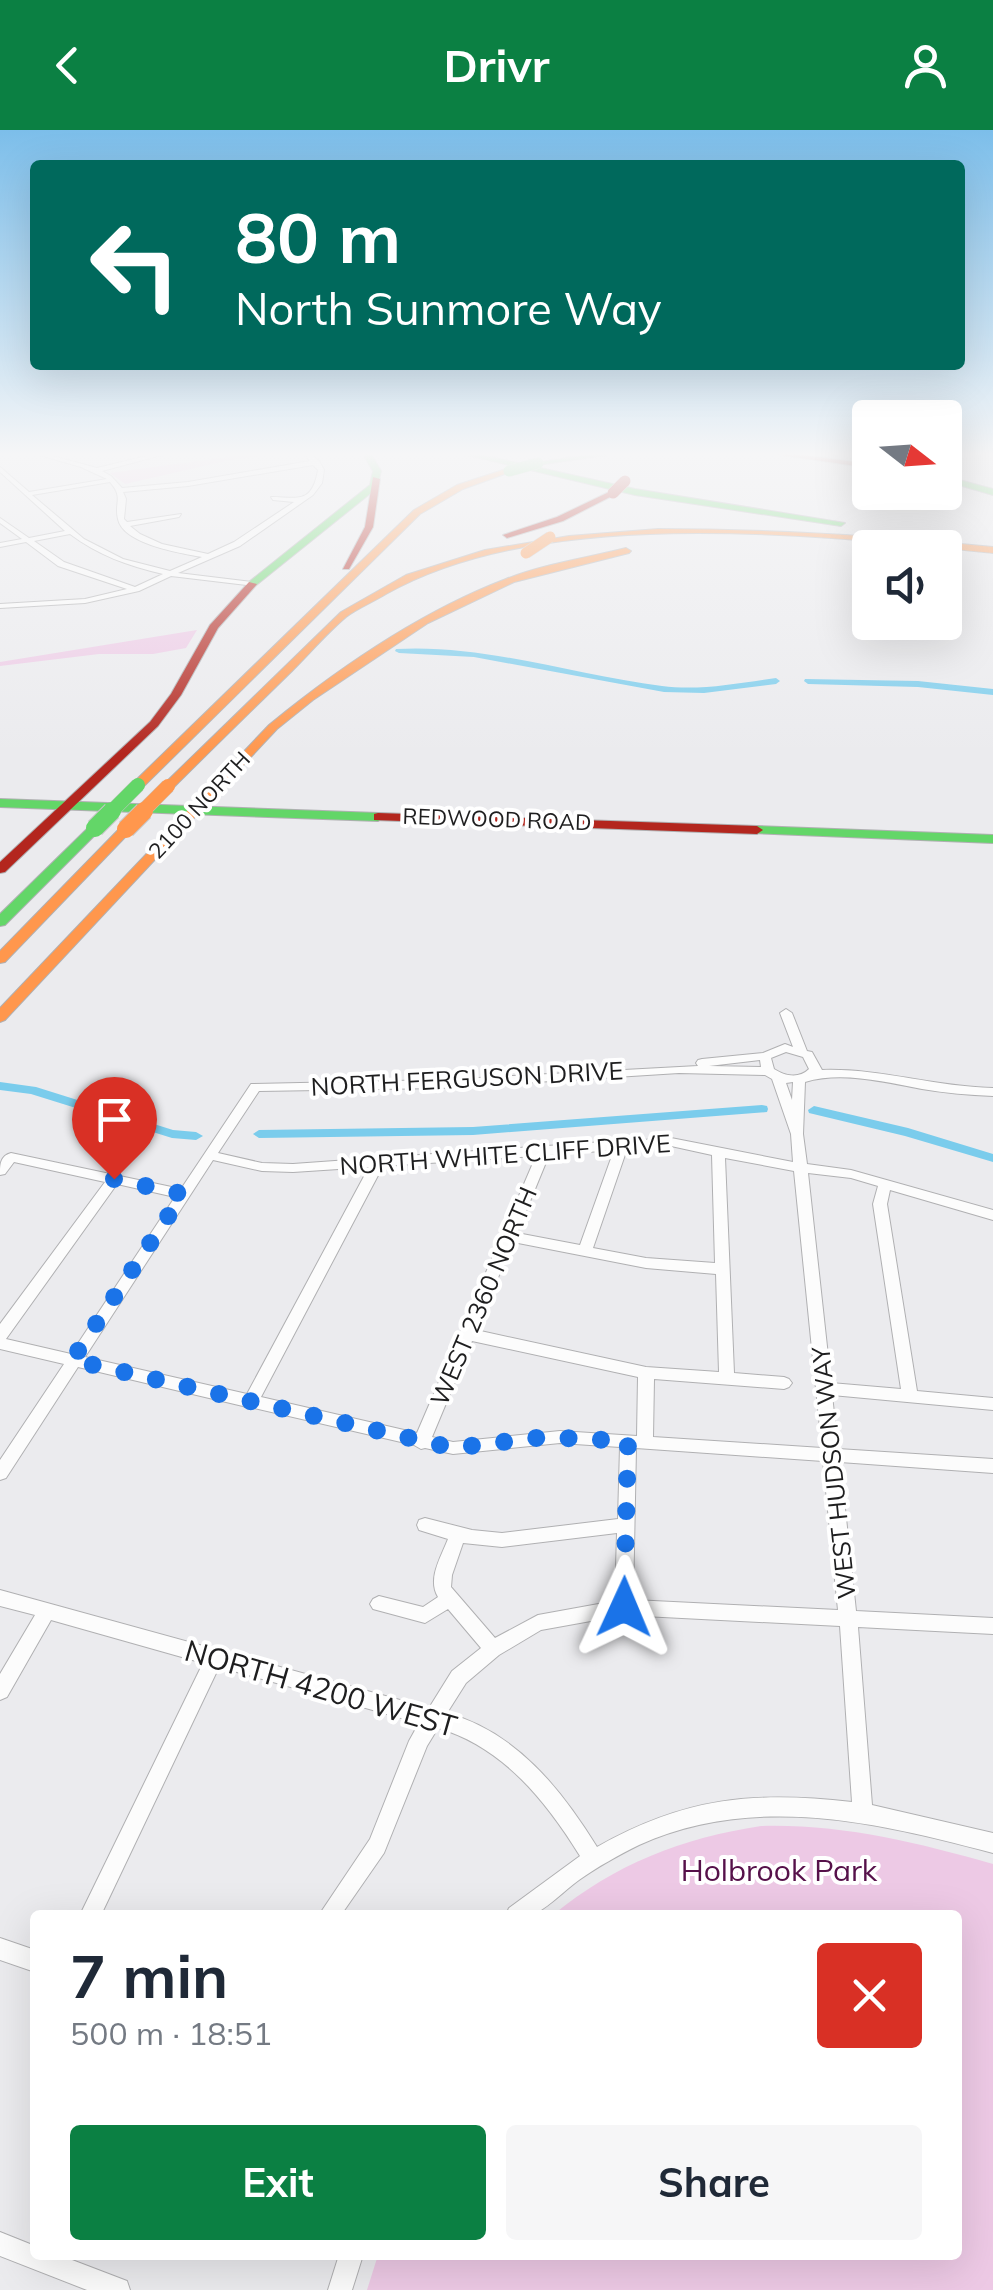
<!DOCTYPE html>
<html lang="en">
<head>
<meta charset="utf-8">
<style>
	:root { --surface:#fff; --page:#f6f6f7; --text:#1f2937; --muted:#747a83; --accent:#0b8043 }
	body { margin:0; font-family:Mulish,sans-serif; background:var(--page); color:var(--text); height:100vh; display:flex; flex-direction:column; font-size:38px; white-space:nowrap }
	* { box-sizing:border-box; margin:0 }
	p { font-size:32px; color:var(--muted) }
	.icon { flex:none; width:55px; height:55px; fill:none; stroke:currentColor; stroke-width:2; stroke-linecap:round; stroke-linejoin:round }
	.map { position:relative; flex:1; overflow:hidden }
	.sheet { position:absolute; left:30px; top:1780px; width:932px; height:350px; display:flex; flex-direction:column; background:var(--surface); border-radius:10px; box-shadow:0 10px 40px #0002 }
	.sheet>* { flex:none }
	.hud { position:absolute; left:30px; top:30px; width:935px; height:210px; border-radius:10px; box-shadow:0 10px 40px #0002; background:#00695c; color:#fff; overflow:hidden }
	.needle { width:65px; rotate:107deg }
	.buttons { position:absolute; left:852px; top:270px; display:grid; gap:20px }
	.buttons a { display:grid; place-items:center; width:110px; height:110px; border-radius:10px; background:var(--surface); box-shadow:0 10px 40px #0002; font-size:50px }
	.pin { position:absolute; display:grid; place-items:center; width:85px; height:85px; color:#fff; margin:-102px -42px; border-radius:50% 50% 50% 0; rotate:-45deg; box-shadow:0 0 10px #0007 }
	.pin .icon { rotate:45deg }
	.me { position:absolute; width:110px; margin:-55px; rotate:1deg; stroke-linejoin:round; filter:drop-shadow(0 0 8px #0008) }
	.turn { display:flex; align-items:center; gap:35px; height:210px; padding:0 40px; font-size:45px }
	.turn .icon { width:130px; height:130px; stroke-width:2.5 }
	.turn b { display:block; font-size:70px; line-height:85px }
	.round { display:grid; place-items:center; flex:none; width:105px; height:105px; border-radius:10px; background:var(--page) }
	.overview { display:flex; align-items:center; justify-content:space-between; height:170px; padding:0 40px }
	h1 { font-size:60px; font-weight:700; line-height:75px }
	.primary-button { display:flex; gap:20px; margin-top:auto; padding:20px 40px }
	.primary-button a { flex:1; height:115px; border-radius:10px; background:var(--accent); color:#fff; font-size:40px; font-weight:700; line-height:115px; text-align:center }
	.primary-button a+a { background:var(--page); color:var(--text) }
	header { display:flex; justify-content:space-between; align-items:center; height:130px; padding:0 40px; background:var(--accent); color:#fff; font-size:45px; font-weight:700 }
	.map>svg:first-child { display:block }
	.green { fill:#edc9e5 }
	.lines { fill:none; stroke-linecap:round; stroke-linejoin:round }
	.canal { fill:#7accec; fill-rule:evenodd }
	.street-casing { stroke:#b0b0b2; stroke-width:2 }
	.fast-casing { stroke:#b0b0b2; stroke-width:2 }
	.slow-casing { stroke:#b0b0b2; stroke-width:2 }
	.jam-casing { stroke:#b0b0b2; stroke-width:2 }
	.street { fill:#fcfcfc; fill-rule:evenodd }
	.fast { fill:#63d668; fill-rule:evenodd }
	.slow { fill:#ff974d; fill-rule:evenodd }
	.jam { fill:#b3261e; fill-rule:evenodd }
	.fast-bridge-far2-casing { stroke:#c6c6c7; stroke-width:12; stroke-linecap:butt }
	.fast-bridge-far1-casing { stroke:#c6c6c7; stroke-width:15; stroke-linecap:butt }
	.fast-bridge-casing { stroke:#c6c6c7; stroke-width:20; stroke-linecap:butt }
	.slow-bridge-far2-casing { stroke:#c6c6c7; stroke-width:12; stroke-linecap:butt }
	.slow-bridge-far1-casing { stroke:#c6c6c7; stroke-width:15; stroke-linecap:butt }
	.slow-bridge-casing { stroke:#c6c6c7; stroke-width:20; stroke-linecap:butt }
	.jam-bridge-casing { stroke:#c6c6c7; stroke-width:12; stroke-linecap:butt }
	.fast-bridge-far2 { stroke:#63d668; stroke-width:11 }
	.fast-bridge-far1 { stroke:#63d668; stroke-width:14 }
	.fast-bridge { stroke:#63d668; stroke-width:18 }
	.slow-bridge-far2 { stroke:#ff974d; stroke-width:11 }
	.slow-bridge-far1 { stroke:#ff974d; stroke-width:14 }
	.slow-bridge { stroke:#ff974d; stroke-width:18 }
	.jam-bridge { stroke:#b3261e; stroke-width:11 }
	.route { stroke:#1a73e8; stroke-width:18; stroke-dasharray:0 32.4 }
	.labels { text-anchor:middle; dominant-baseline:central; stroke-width:8; stroke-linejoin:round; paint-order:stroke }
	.far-street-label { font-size:22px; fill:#1e1e1f; stroke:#fff }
	.street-label { font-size:25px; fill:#1e1e1f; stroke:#fff }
	.near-street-label { font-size:30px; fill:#1e1e1f; stroke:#fff }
	.near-park-label { font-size:30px; fill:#56114a; stroke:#fff }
</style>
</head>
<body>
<header><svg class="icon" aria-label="back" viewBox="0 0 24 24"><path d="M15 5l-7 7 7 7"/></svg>Drivr<svg class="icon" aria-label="person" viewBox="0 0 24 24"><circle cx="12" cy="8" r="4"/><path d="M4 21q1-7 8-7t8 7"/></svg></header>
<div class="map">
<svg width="993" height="2160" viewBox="0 0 993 2160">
	<rect width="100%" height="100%" fill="#ebebee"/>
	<!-- green -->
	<path class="green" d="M263,322H295L230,330L125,354L110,343Z
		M197,500L186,518L153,524H99L0,536V532Z
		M761,1696C842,1694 915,1712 993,1734V2160H367L378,2125H958V1785H553C615,1734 682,1708 761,1696Z"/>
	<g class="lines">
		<!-- canal -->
		<path class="canal" d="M396,519C485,514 574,545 662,556C700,561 738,553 776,548L780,551L776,554L704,563L664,562L474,527L399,523L395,521Z
			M805,549L918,551L993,559V565L918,557L808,554L804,551Z
			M0,952L36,957L173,1000L196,1002L203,1006L196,1010L172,1008L31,964L0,960Z
			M762,975L767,976L768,979L767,982L473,1005L259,1008L253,1004L259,1000L473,997Z
			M814,976L908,998L993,1024V1032L905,1006L809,983L808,980Z"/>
		<defs>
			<path id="street" d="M29,322H38L97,338L163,322H173L102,341L111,346L122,358L188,352L310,331L303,322H309L319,331L324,340L322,353L313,365L240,416L178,443L252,452L256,454L255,456L171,446L139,461L85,473L0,478V474L85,469L127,459L58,436L26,412L0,417V413L22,409L0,393V388L29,408L65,401L0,342V337L29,362L107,349L81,337ZM313,335L318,340C312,375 297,367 271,367L273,370L294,372L234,412L208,424L162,414L140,404L130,396L179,387L181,384L127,392L124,389L126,369L123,362L188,356ZM110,352C124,368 114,372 118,389C123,414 180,423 202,427L170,441L123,429L84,409L32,365ZM70,404C98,425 128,436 163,444L135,457L64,432L34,411Z
				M786,879L792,883L807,921L812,922L822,940C880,938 935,957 993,958V966C969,965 946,963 922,959C884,952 842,941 805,952L803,1004L807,1034L851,1040L993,1080V1090L890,1060L887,1074L917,1261L993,1268V1280L832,1265L838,1319L993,1329V1343L840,1332L856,1481L993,1488V1504L858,1497L872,1675L993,1703V1723C876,1692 754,1663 639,1715C619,1725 597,1737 579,1750C565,1760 551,1775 536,1783C528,1787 515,1785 506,1785L509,1778L580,1726C546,1671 503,1617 438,1598L427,1616L384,1723L341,1785H319L370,1709L409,1611L419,1593L219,1537L101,1785H80L203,1533L51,1490L7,1567L0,1570V1544L35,1485L0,1476V1460L429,1578L452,1541L481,1518L448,1479L425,1493L373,1479L370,1474L373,1469L379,1466L423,1477L438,1467C427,1449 441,1427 448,1409L419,1400L417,1395L419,1390L425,1388L472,1400L502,1403L618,1389L620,1317L560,1313L453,1324L425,1318L421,1319L414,1315L254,1278L250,1279L243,1276L78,1237L6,1348L0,1350V1330L64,1234L0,1219V1194L105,1052L14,1032L5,1044L0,1045C0,1035 0,1026 11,1023L181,1059L251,954L440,950L698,936L696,933L698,930L702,929L763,923L785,914L793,917L780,883ZM786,922L803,927L809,939C799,949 785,946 774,939L771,928ZM760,930L761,937L709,936ZM679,943L765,945L772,949L791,1004L793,1032L671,1008L628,1011L623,1009L617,1011L293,1034L262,1033L218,1023L259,961L440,958ZM793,952L792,970L786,953ZM671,1016L712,1025L715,1133L646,1128L593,1118L627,1019ZM614,1020L580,1115L517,1103L549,1025ZM536,1026L417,1303L261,1267L383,1036ZM725,1028L794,1041L822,1318L653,1307L654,1249L784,1259L789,1257L792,1253L789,1249L784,1247L734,1243ZM213,1030L262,1041L293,1042L369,1037L247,1264L85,1227ZM808,1043L851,1048L878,1056L873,1074L901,1259L831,1253ZM117,1054L175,1067L71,1224L6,1209ZM513,1112L646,1138L716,1144L719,1242L646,1237L476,1200ZM472,1211L638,1247L637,1306L560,1301L453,1312L432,1307ZM636,1318L823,1331L838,1480L633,1470ZM617,1403L615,1471L538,1485L495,1508L451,1457L452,1445L463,1413L502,1417ZM624,1485L840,1496L852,1672C754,1661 685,1667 597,1717C561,1659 516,1602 447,1583L466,1553L499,1525L541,1500Z
				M0,1808L35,1820V1842L0,1830Z
				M0,2102L35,2116V2125H59L127,2151L130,2160H87L0,2126Z
				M339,2125H363L352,2160H328Z"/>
			<path id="fast" d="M362,322H370L381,341L377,358L255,456H249V452L370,355L373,341Z
				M454,322H468L635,359L845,393L841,396L635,365Z
				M606,322H627L538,335L534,333Z
				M945,346L993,359V365L945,351Z
				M0,669L378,683L384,687L378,691L0,677Z
				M95,694L99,695V701L5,795L0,796V784L91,695Z
				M757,696L993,705V713L753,703L751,700Z"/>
			<path id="slow" d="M506,339L513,341L463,359L420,384L142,658H134V652L414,380L457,355Z
				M658,399C771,399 881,406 993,417V423C816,405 545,374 386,464C373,472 358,478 346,487C327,503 310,523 292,541C252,580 212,619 172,659L162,656L341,482L406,445L485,420L569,406Z
				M626,418L631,421L629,423L514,452L428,493L313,570L277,599L5,890L0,892V878L269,595C340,537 420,482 506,449C543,434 587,428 626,418Z
				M126,695L132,699L130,702L5,832L0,833V821L122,696Z"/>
			<path id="jam" d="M761,322H781L870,334V338Z
				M373,347L380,349L373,397L349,439H343L365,397Z
				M607,363L614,365L563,391L507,408L503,405L557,387Z
				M249,452L257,454L218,498L181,565L158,596L5,742L0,743V732L150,592L171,564L210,495Z
				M378,683L757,696L763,700L757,704L374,690V684Z"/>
		</defs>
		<!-- street casing -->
		<use href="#street" class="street-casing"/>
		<!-- fast casing -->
		<use href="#fast" class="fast-casing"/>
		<!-- slow casing -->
		<use href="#slow" class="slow-casing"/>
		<!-- jam casing -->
		<use href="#jam" class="jam-casing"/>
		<!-- street -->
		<use href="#street" class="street"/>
		<!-- fast -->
		<use href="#fast" class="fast"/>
		<!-- slow -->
		<use href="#slow" class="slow"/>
		<!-- jam -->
		<use href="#jam" class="jam"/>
		<defs>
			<path id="fast-bridge-far2" d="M509,341L538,333"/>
			<path id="fast-bridge-far1" d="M110,683L138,655"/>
			<path id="fast-bridge" d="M95,698L112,681"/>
			<path id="slow-bridge-far2" d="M526,423L550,407"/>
			<path id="slow-bridge-far1" d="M141,683L168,656"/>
			<path id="slow-bridge" d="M126,699L144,681"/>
			<path id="jam-bridge" d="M613,363L625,351"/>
		</defs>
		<!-- fast-bridge-far2 casing -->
		<use href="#fast-bridge-far2" class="fast-bridge-far2-casing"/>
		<!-- fast-bridge-far1 casing -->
		<use href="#fast-bridge-far1" class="fast-bridge-far1-casing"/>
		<!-- fast-bridge casing -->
		<use href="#fast-bridge" class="fast-bridge-casing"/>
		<!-- slow-bridge-far2 casing -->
		<use href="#slow-bridge-far2" class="slow-bridge-far2-casing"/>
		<!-- slow-bridge-far1 casing -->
		<use href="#slow-bridge-far1" class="slow-bridge-far1-casing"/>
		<!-- slow-bridge casing -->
		<use href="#slow-bridge" class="slow-bridge-casing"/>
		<!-- jam-bridge casing -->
		<use href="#jam-bridge" class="jam-bridge-casing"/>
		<!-- fast-bridge-far2 -->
		<use href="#fast-bridge-far2" class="fast-bridge-far2"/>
		<!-- fast-bridge-far1 -->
		<use href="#fast-bridge-far1" class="fast-bridge-far1"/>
		<!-- fast-bridge -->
		<use href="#fast-bridge" class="fast-bridge"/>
		<!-- slow-bridge-far2 -->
		<use href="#slow-bridge-far2" class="slow-bridge-far2"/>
		<!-- slow-bridge-far1 -->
		<use href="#slow-bridge-far1" class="slow-bridge-far1"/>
		<!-- slow-bridge -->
		<use href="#slow-bridge" class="slow-bridge"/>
		<!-- jam-bridge -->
		<use href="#jam-bridge" class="jam-bridge"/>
	</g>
	<!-- sky -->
	<linearGradient id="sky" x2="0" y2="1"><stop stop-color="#7cbeea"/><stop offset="0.52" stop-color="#f6f6f7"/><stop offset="1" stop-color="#f6f6f7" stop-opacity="0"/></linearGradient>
	<rect width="993" height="624" fill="url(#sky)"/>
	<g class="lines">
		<!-- route -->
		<path class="route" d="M114,1049L183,1064L72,1230L453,1318L544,1307L628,1311L624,1477"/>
	</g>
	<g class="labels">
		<!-- far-street labels -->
		<g class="far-street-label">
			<text transform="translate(199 675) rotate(-47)">2100 NORTH</text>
			<text transform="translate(497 689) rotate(2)">REDWOOD ROAD</text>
		</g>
		<!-- street labels -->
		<g class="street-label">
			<text transform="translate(467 948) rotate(-3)">NORTH FERGUSON DRIVE</text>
			<text transform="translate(505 1024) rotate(-4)">NORTH WHITE CLIFF DRIVE</text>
			<text transform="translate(483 1166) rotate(-67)">WEST 2360 NORTH</text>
			<text transform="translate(833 1343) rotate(-96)">WEST HUDSON WAY</text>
		</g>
		<!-- near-street labels -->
		<g class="near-street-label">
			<text transform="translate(321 1558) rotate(16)">NORTH 4200 WEST</text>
		</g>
		<!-- near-park labels -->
		<g class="near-park-label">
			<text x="779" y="1740">Holbrook Park</text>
		</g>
	</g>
</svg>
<div class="buttons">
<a><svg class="needle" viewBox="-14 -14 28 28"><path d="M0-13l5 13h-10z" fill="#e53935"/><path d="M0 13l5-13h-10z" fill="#747a83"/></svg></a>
<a><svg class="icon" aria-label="sound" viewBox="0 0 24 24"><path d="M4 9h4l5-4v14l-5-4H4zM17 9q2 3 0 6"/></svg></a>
</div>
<div class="pin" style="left:114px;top:1049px;background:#d93025"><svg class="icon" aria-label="arrive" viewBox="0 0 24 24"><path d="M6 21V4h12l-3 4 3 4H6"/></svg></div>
<svg class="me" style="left:624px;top:1477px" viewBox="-20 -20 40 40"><path d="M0-17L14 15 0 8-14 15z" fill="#1a73e8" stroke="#fff" stroke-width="4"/></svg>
<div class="hud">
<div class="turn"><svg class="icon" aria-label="left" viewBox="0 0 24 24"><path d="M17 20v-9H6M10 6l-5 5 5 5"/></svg><div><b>80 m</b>North Sunmore Way</div></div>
</div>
<section class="sheet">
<div class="overview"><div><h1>7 min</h1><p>500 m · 18:51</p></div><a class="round" style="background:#d93025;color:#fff"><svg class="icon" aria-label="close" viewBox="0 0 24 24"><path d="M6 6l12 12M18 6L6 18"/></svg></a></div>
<div class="primary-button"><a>Exit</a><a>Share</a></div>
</section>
</div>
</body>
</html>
